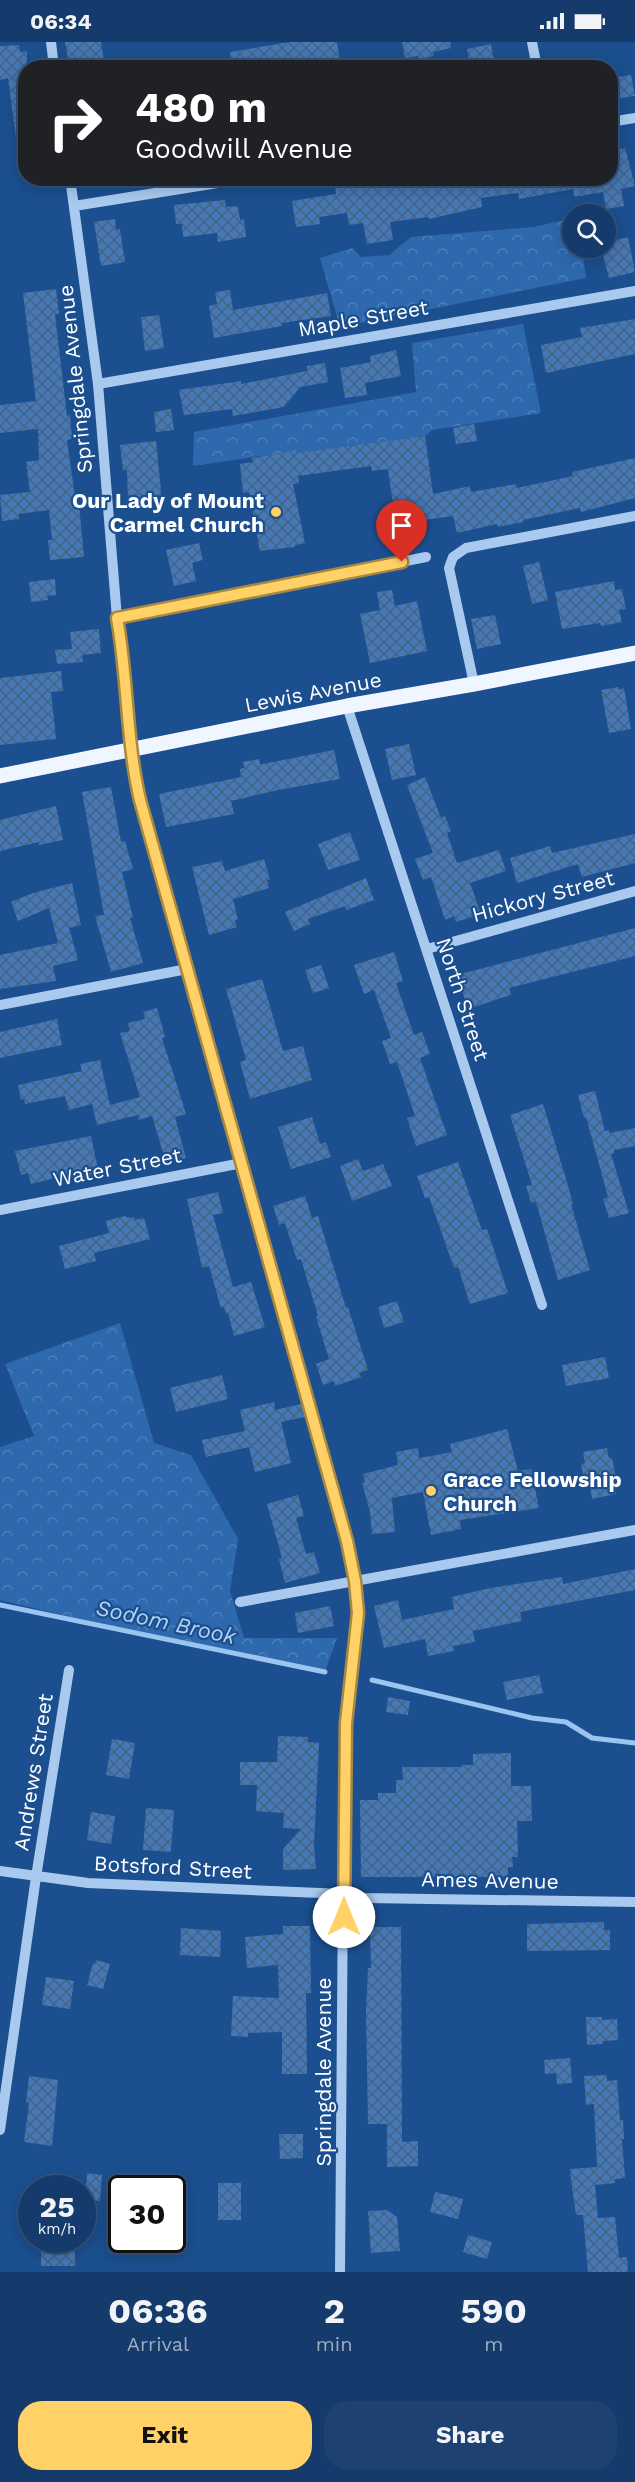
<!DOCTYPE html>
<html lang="en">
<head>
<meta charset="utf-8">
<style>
	:root { --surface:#143b6b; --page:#1d4271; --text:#f1f3f6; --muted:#9dadc1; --line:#33557e; --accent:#ffd166 }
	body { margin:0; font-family:"Work Sans",sans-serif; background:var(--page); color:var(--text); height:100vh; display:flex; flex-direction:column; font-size:22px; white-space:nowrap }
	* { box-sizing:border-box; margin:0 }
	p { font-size:20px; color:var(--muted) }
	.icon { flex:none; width:33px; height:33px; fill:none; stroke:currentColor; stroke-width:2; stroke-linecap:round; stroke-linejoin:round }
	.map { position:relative; height:2230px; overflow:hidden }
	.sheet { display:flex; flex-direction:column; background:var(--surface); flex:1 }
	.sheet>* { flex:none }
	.top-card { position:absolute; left:18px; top:18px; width:600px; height:126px; border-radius:24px; box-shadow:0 3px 15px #0003,0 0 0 2px var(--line); background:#202124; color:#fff; overflow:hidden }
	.fabs { position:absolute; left:562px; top:162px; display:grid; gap:12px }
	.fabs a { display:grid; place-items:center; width:54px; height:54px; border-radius:50%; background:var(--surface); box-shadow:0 3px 15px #0003,0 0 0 2px var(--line); font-size:30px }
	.speed { position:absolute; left:18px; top:2133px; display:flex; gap:12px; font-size:30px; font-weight:700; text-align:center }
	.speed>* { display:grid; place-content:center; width:78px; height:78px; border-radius:50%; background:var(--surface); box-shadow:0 3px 15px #0003,0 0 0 2px var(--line); line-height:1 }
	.speed small { font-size:15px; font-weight:400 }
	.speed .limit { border:3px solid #111; border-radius:9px; background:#fff; color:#111 }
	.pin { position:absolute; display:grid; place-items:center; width:51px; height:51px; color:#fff; margin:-62px -26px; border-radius:50% 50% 50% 0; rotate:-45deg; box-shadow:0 0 6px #0007 }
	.pin .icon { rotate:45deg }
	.me { position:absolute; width:66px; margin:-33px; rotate:0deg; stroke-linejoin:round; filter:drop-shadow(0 0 4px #0008) }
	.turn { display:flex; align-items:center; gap:21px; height:126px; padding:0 18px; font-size:27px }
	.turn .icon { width:78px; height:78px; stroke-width:2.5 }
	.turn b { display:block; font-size:42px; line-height:51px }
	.eta { display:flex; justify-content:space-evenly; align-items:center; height:102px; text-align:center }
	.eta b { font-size:36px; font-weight:700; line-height:42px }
	.cta { display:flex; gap:12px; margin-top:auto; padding:12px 18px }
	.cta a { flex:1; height:69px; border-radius:24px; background:var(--accent); color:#111; font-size:24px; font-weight:700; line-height:69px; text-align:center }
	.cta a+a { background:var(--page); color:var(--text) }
	.status { display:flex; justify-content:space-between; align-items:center; height:42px; padding:0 30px; background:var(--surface); direction:ltr }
	.status svg { height:16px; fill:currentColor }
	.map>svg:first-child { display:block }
	.forest { fill:url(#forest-crowns) }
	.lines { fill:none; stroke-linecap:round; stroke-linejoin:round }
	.stream { stroke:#9cc4f0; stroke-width:5 }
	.building { fill:url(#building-cross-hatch) }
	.minor { stroke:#a9c9ee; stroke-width:10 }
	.major { stroke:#f0f6ff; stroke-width:15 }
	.route-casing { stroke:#a68842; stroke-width:15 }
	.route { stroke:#ffd166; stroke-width:10 }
	.poi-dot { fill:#ffd166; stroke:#1b4f8f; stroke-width:2 }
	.labels { text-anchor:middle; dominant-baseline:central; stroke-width:4.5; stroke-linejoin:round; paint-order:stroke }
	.street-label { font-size:21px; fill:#fff; stroke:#1b4f8f }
	.poi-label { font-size:21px; font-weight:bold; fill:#fff; stroke:#1b4f8f; text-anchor:end }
	.water-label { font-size:22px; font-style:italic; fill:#b5d3f5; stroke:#1b4f8f }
</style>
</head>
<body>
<div class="status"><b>06:34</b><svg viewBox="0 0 49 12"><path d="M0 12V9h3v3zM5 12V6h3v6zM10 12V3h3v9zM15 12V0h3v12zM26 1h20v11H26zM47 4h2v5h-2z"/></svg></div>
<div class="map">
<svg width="635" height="2230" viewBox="0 0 635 2230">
	<defs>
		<pattern id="forest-crowns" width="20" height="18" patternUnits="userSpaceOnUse" patternTransform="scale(1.5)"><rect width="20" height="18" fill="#2e69ad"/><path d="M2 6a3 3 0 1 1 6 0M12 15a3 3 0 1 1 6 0" fill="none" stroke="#4d80b9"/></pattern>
		<pattern id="building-cross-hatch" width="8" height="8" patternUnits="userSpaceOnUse" patternTransform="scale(1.5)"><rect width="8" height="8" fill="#4478b7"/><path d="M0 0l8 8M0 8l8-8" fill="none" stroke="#486282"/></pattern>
	</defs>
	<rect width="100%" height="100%" fill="#1b4f8f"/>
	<!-- forest -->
	<path class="forest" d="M573,176V206H582L586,236L340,285L320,216L352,206L361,215L389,213L411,195L534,185Z
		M523,282L541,371L432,388L425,394L296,411V409L193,424L194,390L416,350L412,301Z
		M120,1281L154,1401L191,1413L238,1497L230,1549L244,1596H337L325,1630L141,1592L0,1558V1405L34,1394L5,1322Z"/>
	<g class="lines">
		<!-- stream -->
		<path class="stream" d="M0,1563L325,1630
			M372,1638L532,1676L566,1680L592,1696L635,1701"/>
	</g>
	<!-- building -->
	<path class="building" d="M65,0H101L105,26H70Z
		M290,0H337L341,26H232L230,10Z
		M402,0H450L451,6L433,10L434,14L419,17L418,14L405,16Z
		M491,2L495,26H471L467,7Z
		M19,3L20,10L27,9L26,96H16L8,36L0,38V4Z
		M631,33L635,54L615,57L611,36Z
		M625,106L635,144L621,147L624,164L606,167L603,150L574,155L573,147L519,157L518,151L481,156L482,165L429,177V175L390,180L393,198L367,202L363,181L349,183L347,171L319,175L320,182L296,185L292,159L336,152L335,143L381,136H404V141L429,136H614L610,109Z
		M225,158L226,165L238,164L240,178L244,177L246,195L218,200L217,191L183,195L182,182H176L174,163Z
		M115,177L116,188L120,187L125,220L101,224L94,180Z
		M628,195L635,230L609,236L602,209L610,208L608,200Z
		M56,247L59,272L55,273L67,374L70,373L72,397L67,398L76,462L79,461L84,515L50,518L48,498H52L49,468L19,472V477L2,479L0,453L30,450L26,420L39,418L38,387L0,391V363L36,359L23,251Z
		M230,248L233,268L327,251L331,274L282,281V284L214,296L209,264L217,262L215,250Z
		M159,273L164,306L145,309L141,275Z
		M635,277V312L546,331L541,303L582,295L580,286Z
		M396,308L401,334L365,341L367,353L345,356L340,326L371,320L370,314Z
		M325,321L328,340L300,345L284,365L233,374L232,367L184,373L179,348L241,339V342L307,329V324Z
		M171,367L174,388L156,390L154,370Z
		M474,382L477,399L456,402L453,386Z
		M425,394L433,452L470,444L471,450L516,442L517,446L573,434L572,430L635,416V456L581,470L580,466L523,478V480L498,485L497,482L457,491L453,474L396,482L388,427L372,429L371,424L298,434L299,441L293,442L305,501L295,503V505L260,509L249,450L243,451L240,422L253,420L252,416L296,408V411Z
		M156,399L162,459L128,460L127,428H123L120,403Z
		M199,501L203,518L192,521L196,539L174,544L166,508Z
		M539,520L548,558L532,562L523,524Z
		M55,537L56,553L47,554L48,558L31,560L29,540Z
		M614,539L615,548L622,547L626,567L619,568L622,580L601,584L600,581L562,587L555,550Z
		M392,548L395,564L417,559L427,609L370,621L360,572L380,568L377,550Z
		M495,573L501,602L477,607L471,577Z
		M99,587L101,611L82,613L83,620L57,622L55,608L72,607L70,590Z
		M61,629L63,649L51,650L56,697L0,703V636Z
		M618,645L619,648L624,646L631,687L609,691L601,648Z
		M409,702L416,733L392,738L385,707Z
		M334,708L340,737L278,748L231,759L234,772L166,785L159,752L241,735L240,727L244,726L243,720L259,717L260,722H263Z
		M425,735L441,776L445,774L451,789L447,791L457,821L499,808L506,829L470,841L481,872L456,880L454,874L445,878L431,835L423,838L415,817L433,811L407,743Z
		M111,745L121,800L125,799L133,827L122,830L133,876H130L143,921L111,930L95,874L104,873L82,750Z
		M56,764L63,798L39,803V800L0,809V778Z
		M350,790L360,818L328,828L318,802Z
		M635,792V821L582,835L578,822L517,841L510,816L550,804L552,811Z
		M264,817L270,837L267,838L269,846L233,857L238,877L235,878L237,885L209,893L192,825L222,819L225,829Z
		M366,836L374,858L346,868L345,864L308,877L310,882L294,889L285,870Z
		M72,841L81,883L69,886L78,918L53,924L56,939L0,947V913L58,901L49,866L18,879L11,860L33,851Z
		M635,886V914L509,946L511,953L468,967L457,933Z
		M394,910L403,939L396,941L414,993L422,990L430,1012L420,1016L447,1093L416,1104L407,1076L415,1074L397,1020L390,1022L382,999L391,996L374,948L364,952L354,923Z
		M321,923L329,946L313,951L305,928Z
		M262,937L283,1009L303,1004L312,1038L250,1057L240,1020L246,1018L226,947Z
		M157,966L165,995L162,996L186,1072L175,1075L186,1116L166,1121L152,1074L139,1078L138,1073L97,1083L92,1062L69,1068L65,1054L25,1062L24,1057L21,1058L18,1043L82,1029L80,1022L100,1018L110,1063L140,1055L120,991L130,989L128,981L145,977L143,970Z
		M57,977L62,1003L0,1016V990Z
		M595,1049L605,1089L609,1088V1091L635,1086V1104L614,1108V1111L611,1112L629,1171L609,1176L603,1157L608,1155L586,1075L584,1076L578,1053Z
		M543,1062L567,1140L573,1162H571L590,1228L558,1238L536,1160L531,1161L526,1144L532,1143L510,1073Z
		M312,1075L320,1102L326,1100L331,1115L291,1127L278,1085Z
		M91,1094L99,1132L72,1138L71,1132L31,1142L28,1131L21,1133L15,1109Z
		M358,1117L363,1129L383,1122L392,1144L352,1159L340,1124Z
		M458,1120L482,1188L487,1187L508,1251L470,1262L458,1225L454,1226L429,1155L425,1156L417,1134Z
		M218,1150L223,1171L213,1173L233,1245L251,1240L265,1285L234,1294L228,1271L226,1272L224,1265L221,1266L209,1224L202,1226L187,1157Z
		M305,1154L312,1176L318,1174L346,1266L348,1265L368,1328L359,1331L361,1335L335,1344L334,1339L323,1343L316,1322L329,1317L316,1275L318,1274L301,1217L297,1218L285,1181L279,1183L273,1164Z
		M125,1174L128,1176L134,1175L135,1178L144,1176L150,1197L94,1211L96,1219L65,1227L59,1204L109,1191L106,1179Z
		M397,1259L404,1280L384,1286L378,1265Z
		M605,1315L609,1336L566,1344L562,1323Z
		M222,1333L228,1357L176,1370L170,1346Z
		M274,1360L275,1368L301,1362L305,1375L281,1380L291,1421L255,1430L249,1405L206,1415L202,1398L245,1389L240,1368Z
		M507,1387L518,1429L531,1427L539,1466L460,1478L461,1487L431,1493L423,1450L392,1456L395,1490L372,1492L370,1470L362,1441L365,1440L363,1432L398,1423L396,1410L418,1406L419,1416L452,1410L450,1402Z
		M607,1406L609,1416H612L617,1440L614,1441L616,1452L592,1457L590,1445L586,1446L581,1422L585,1421L583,1410Z
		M298,1453L304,1474L296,1476L306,1512L314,1510L320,1531L285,1541L279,1517L282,1516L267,1462Z
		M635,1527V1548L520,1570L522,1579L473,1589L475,1600L453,1604L454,1609L428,1614L425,1597L384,1606L374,1564L398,1558L402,1578L454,1567L452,1555L490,1546L562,1535L563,1542Z
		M330,1564L334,1584L298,1591L295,1571Z
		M539,1633L543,1651L507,1658L503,1640Z
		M388,1655L410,1659L408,1673L386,1670Z
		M278,1694L308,1695V1700L319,1701L314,1804L316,1827L283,1828V1807L301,1787L283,1786L284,1771L256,1769L257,1743H240V1720H277Z
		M112,1697L135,1701L129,1737L106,1733Z
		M511,1711V1744H531L532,1779H517L518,1815H512L513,1825H508V1835H361L360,1758H378V1751H396V1738H403L402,1725H462V1723H473V1712Z
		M146,1766L174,1768L171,1810L143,1808Z
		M91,1770L115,1774L111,1802L87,1798Z
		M604,1880V1888H610V1908L527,1909V1882Z
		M283,1884H310L311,1951H306L307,2032H282V1990L248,1991V1995L231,1994L233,1954L279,1956L278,1923L247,1926L245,1895L283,1892Z
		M370,1885H401L402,2100L418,2099V2124L387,2125V2082H368L366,1970L368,1926H371Z
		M181,1886L221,1889L220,1915L180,1913Z
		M96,1918L110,1922L103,1947L87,1943L93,1921L95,1922Z
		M46,1935L74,1939L70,1967L42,1963Z
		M586,1975H602V1978L617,1977L618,1998L603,1999V2002L587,2003Z
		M570,2016L572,2041L557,2042L556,2031L545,2032L544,2018Z
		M607,2033V2039L617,2038L620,2078H623L624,2097H622L625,2136L615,2137V2141L595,2143L598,2176L615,2175L619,2216L627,2215L628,2230H588L583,2173H576L572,2145L570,2127L597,2125L594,2062L586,2063L584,2034Z
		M29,2034L58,2038L52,2104L24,2100L29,2061H26Z
		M279,2092H303V2116L280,2117Z
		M87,2131L102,2133L100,2159L85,2158Z
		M218,2141H241V2178H218Z
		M435,2150L463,2157L458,2177L430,2170Z
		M387,2168L397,2175L400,2209L371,2211L368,2169Z
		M468,2193L492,2200L487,2217L463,2210Z
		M41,2198H75V2224H41Z"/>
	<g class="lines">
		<!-- minor -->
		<path class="minor" d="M51,0L54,26
			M532,0L537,26
			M610,80L635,76
			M70,136L98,342L117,576L124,613L134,731L347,1499C352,1523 358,1547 358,1572C357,1621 346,1670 344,1720L340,2230
			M74,164L249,136
			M98,342L635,249
			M117,576L426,515
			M474,642L449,526L453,515L466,506L635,474
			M347,664L542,1263
			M427,907L635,849
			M0,963L187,927
			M0,1168L242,1121
			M240,1560L635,1488
			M0,1829L88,1841L344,1852L365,1856L635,1860
			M0,2088L36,1835L69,1628"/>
		<!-- major -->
		<path class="major" d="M0,734L347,664L474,642L635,611"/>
	</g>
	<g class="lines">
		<defs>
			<path id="route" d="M344,1875L346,1681L358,1571L355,1539L347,1499L140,758C126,698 128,636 117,576L402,520"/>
		</defs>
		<!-- route casing -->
		<use href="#route" class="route-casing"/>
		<!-- route -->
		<use href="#route" class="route"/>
	</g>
	<!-- markers -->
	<g class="poi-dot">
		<circle cx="276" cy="470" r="6"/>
		<circle cx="431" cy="1449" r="6"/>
	</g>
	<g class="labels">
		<!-- street labels -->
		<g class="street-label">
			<text transform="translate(363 276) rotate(-10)">Maple Street</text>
			<text transform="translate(75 337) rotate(-96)">Springdale Avenue</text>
			<text transform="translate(313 650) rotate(-11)">Lewis Avenue</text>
			<text transform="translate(543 854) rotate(-15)">Hickory Street</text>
			<text transform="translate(463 957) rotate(72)">North Street</text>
			<text transform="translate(117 1125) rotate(-11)">Water Street</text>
			<text transform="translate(33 1730) rotate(-81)">Andrews Street</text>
			<text transform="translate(173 1825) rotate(3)">Botsford Street</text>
			<text transform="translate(490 1838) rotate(1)">Ames Avenue</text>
			<text transform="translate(323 2030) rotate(-90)">Springdale Avenue</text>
		</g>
		<!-- poi labels -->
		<g class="poi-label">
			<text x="264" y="458">Our Lady of Mount<tspan x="264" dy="24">Carmel Church</tspan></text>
			<text x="443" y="1437" text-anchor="start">Grace Fellowship<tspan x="443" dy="24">Church</tspan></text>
		</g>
		<!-- water labels -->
		<g class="water-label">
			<text transform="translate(166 1580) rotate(12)">Sodom Brook</text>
		</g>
	</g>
</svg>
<div class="fabs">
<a><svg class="icon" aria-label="search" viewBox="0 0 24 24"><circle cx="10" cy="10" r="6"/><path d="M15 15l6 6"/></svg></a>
</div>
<div class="speed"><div>25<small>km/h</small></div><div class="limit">30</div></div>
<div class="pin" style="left:402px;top:520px;background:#d93025"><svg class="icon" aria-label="arrive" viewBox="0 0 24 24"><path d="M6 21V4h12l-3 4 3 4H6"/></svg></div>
<svg class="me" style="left:344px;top:1875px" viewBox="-20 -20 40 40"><circle r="19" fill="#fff"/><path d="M0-13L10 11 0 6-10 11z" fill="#ffd166"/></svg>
<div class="top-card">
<div class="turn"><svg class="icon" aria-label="right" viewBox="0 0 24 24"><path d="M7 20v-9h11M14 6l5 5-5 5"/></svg><div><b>480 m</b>Goodwill Avenue</div></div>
</div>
</div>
<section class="sheet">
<div class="eta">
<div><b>06:36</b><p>Arrival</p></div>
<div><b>2</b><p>min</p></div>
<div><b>590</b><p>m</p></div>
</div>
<div class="cta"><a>Exit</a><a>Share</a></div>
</section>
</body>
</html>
